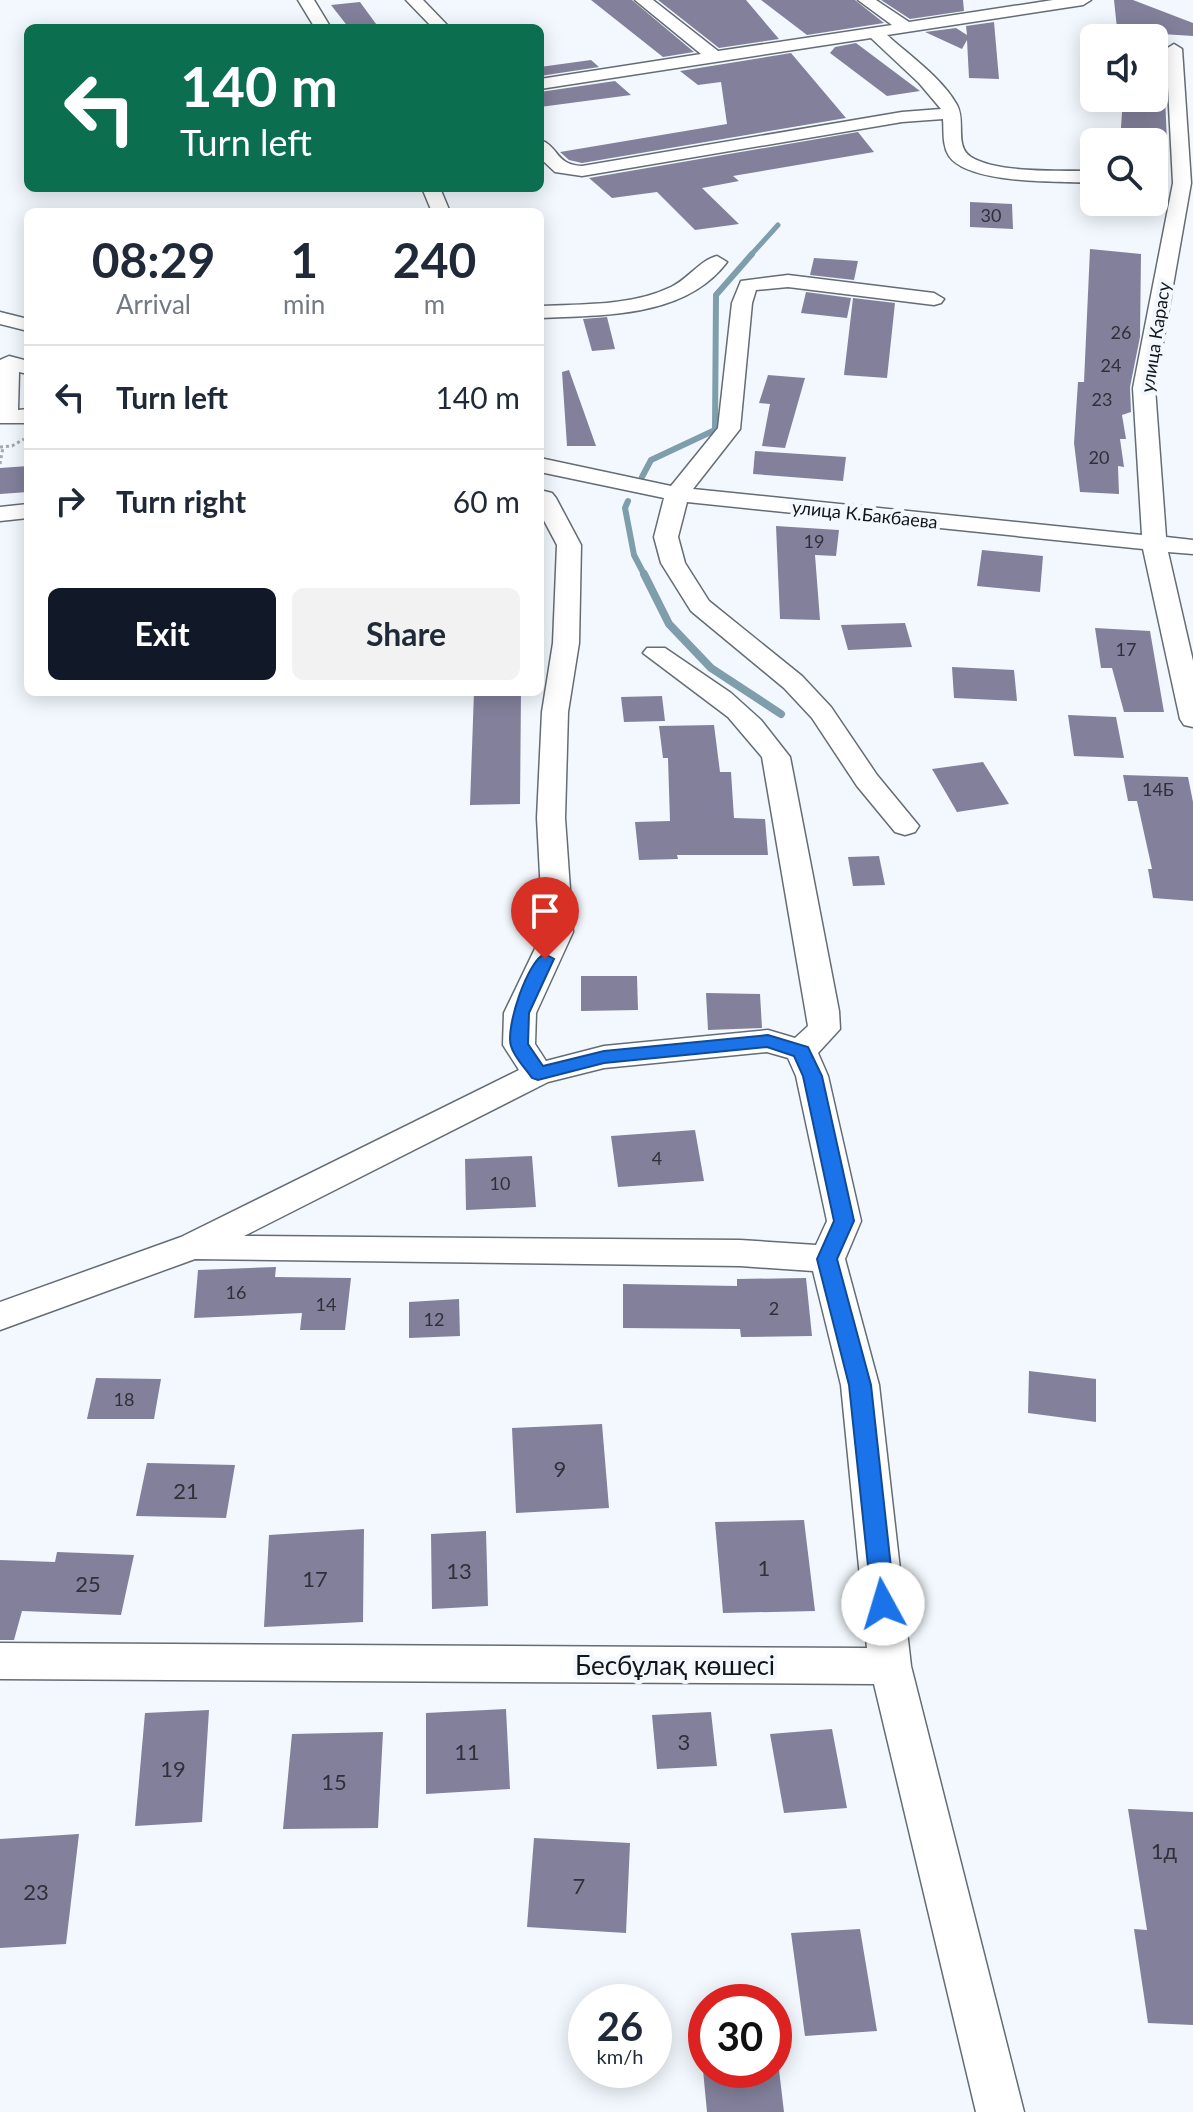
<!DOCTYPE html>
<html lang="en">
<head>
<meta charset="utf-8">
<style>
	:root { --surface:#fff; --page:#f2f2f3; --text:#1f2937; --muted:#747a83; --line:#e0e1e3; --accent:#111827 }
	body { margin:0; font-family:Lato,sans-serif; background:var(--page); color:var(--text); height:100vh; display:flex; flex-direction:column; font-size:30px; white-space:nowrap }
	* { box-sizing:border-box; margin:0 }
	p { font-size:26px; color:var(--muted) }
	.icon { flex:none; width:44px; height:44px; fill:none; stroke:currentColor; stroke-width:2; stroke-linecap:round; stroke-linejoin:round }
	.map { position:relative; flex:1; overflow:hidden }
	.panel { position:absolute; left:24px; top:208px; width:520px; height:488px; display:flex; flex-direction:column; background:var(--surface); border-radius:12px; box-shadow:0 4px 20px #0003 }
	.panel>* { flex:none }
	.banner { position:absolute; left:24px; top:24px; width:520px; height:168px; border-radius:12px; box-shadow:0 4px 20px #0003; background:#0b6e4f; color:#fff; overflow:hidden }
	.fabs { position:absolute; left:1080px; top:24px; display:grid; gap:16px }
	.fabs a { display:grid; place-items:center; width:88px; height:88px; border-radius:12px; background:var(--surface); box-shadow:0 4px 20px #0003; font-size:40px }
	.speed { position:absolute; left:568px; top:1984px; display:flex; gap:16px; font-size:40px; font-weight:700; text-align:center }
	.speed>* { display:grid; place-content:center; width:104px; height:104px; border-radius:50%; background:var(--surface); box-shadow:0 4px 20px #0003; line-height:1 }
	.speed small { font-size:20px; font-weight:400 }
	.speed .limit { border:12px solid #d22; background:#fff; color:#111 }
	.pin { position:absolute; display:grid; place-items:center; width:68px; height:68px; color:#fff; margin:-82px -34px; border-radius:50% 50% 50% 0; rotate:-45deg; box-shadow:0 0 8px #0007 }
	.pin .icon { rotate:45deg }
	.me { position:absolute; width:88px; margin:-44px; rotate:354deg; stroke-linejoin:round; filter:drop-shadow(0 0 6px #0008) }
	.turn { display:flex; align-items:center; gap:28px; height:168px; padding:0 24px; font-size:36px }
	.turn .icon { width:104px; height:104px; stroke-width:2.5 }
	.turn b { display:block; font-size:56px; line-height:68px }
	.eta { display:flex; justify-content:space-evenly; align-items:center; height:136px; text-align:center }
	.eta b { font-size:48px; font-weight:700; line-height:56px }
	.primary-button { display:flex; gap:16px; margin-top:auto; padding:16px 24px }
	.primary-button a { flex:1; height:92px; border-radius:12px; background:var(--accent); color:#fff; font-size:32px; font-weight:700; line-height:92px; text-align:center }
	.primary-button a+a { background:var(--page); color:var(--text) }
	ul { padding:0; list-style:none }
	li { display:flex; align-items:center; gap:24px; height:104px; padding:0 24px; border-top:2px solid var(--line) }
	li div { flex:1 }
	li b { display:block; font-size:30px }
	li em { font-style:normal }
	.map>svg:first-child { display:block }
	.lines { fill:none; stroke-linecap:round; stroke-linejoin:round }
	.stream-far2 { stroke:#7e9eab; stroke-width:5 }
	.stream-far1 { stroke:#7e9eab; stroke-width:6 }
	.stream { stroke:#7e9eab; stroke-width:8 }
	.building { fill:#83809b }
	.minor-casing { stroke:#646c74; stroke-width:3 }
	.path { stroke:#a4a9ad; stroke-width:3; stroke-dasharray:3 3; stroke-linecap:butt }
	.minor { fill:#fff; fill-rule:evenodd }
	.route { fill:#1a73e8; stroke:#114b97; stroke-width:2 }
	.labels { text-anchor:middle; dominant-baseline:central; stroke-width:8; stroke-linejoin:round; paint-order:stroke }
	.number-label { font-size:18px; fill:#2f303a }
	.far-street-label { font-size:18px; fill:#131619; stroke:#f2f8fd }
	.near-number-label { font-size:22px; fill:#2f303a }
	.near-street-label { font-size:26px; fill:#131619; stroke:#f2f8fd }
</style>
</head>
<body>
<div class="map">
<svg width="1193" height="2112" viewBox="0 0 1193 2112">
	<rect width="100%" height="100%" fill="#f2f8fd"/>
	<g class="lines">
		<!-- stream-far2 -->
		<path class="stream-far2" d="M750,256L778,225"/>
		<!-- stream-far1 -->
		<path class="stream-far1" d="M642,477L651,460L715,430L716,295L752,254
			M628,501L625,508L634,555L645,576"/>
		<!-- stream -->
		<path class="stream" d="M644,574L669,624L711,668L781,714"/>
	</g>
	<!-- building -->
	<path class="building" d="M591,0H632L694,52L663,57Z
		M658,0H746L779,39L719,48Z
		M761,0H855L884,23L807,35Z
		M881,0H963L964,11L910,19Z
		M1114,0H1133L1193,23V36L1162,34V38H1118Z
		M360,2L379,28H349L331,5Z
		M994,22L999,79L969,78L967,40L962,49L925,32L956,28L967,35L966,26Z
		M856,43L920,91L887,96L830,53L835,47Z
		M791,53L846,118L582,163L569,160L560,152L727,124L721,82L698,85L680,71Z
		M591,60L599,67L540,76V67Z
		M615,81L631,95L540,107V92Z
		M1123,98H1165L1167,142H1120Z
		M858,132L874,152L733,176L739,181L702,188L739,224L695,230L657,192L612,198L589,178Z
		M970,202L1012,204L1013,229L970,227Z
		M1090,249L1141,254L1140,337L1130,387L1131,412L1122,415L1126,439H1120L1124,467L1118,466L1119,494L1080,492L1074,443L1078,382H1084Z
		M814,258L858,261L854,280L810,275Z
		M806,292L851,298L847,318L801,313Z
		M853,298L895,303L887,378L844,375Z
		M607,317L615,349L592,351L583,319Z
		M569,370L596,446H567L562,372Z
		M768,375L805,378L785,448L762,446L770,404L759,403Z
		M755,451L846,457L843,481L753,474Z
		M28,466V492L0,494V468Z
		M776,526L839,530L836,556L815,555L820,620L780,619Z
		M982,550L1043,556L1040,592L977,586Z
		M905,623L912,647L848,650L841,625Z
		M1095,628L1150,631L1164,712H1124L1112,668H1101Z
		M952,667L1014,670L1017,701L954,698Z
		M474,692H521L520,804L470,805Z
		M662,696L665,721L624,722L621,697Z
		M1068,715L1116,717L1124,758L1074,756Z
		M714,725L720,772H731L734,818L765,819L768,855H677L678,859L639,860L635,822L670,821L668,758H663L659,726Z
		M983,762L1009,804L957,812L932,769Z
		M1123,775L1188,777L1193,802V901L1153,898L1148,869H1152L1137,801H1128Z
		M879,856L885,885L853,886L848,857Z
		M581,976H637L638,1010L581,1011Z
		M706,993L760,994L762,1028L708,1030Z
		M695,1130L704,1181L618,1187L611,1136Z
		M532,1156L536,1207L466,1210L465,1159Z
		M276,1267L275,1277L351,1278L345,1330H300L302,1313L194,1318L198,1270Z
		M806,1278L812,1336L741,1337L740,1329L623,1328V1284L737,1286V1279Z
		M459,1299L460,1336L409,1338V1302Z
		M1029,1371L1096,1379V1422L1028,1413Z
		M96,1378L161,1379L154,1419H87Z
		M602,1424L609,1508L516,1513L512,1428Z
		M147,1463L235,1465L226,1518L136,1516Z
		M804,1520L815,1611L723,1613L715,1522Z
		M364,1529L363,1622L264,1627L269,1535Z
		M486,1531L488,1606L432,1609L431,1534Z
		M57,1552L134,1555L121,1615L22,1611L14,1640H0V1560L55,1562Z
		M506,1709L510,1789L426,1794V1713Z
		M209,1710L202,1822L135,1826L145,1713Z
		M711,1712L717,1766L657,1769L652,1715Z
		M832,1729L847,1808L784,1813L770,1734Z
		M383,1732L378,1828L283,1829L292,1734Z
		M1128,1809L1193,1812V2025L1148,2023L1134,1929L1147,1930Z
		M79,1834L66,1944L0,1948V1839Z
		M534,1838L630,1843L626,1933L527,1927Z
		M860,1929L877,2031L805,2036L791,1933Z
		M703,2070H779L784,2112H707Z"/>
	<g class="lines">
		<defs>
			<path id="minor" d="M298,0H314L331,28H315Z
				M406,0H423L450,28H433Z
				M635,0H653L718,51L892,25L858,0H876L909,22L1053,0H1091L1083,5L887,35C910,56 942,78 957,105C966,121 954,146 971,157C999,174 1061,170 1094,171V183C1061,181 969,185 949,156C942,145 944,131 943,119L902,122L582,176L555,172L540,158V140C559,146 555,165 582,166L902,112L941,109L919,83L871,38L540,89V79L701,54Z
				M1174,44L1182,49L1191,183L1155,388L1166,537L1193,540V554L1168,552L1193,661V727L1184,725L1180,719L1143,549L687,502L678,537L685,563L709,601L802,676L831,707L877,775L919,826L915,832L905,835L895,832L857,786L812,718L784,688L691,611L661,563L654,537L664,498L540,472V458L671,486L718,428L732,303L741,281L788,275L934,293L944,299L941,303L934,305L788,287L756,290L752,303L740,429L693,489L1142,535L1133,388L1173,183L1166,49Z
				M422,188H440L450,212H432Z
				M717,256L727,262C685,318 603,315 540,318V306C583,304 631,306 671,287C687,280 700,260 717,256Z
				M0,312L28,319V331L0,324Z
				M9,356L28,361V374L19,372L18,410L28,409V423H0V360Z
				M544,491L552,493L556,498L581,545L579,643L568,712L565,818L573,932L536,1013L535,1044L546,1061L604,1046L768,1030L795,1038L808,1026L762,757L728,717L643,653L647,648H665L731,693L761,720L790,757L839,1011L840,1029L818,1053L828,1076L861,1221L845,1259L879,1385L911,1666L1024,2112H976L874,1684L0,1679V1643L867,1648L841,1385L813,1271L740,1266L195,1259L0,1330V1302L181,1237L519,1070L503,1045L504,1013L543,932L537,818L542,712L553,643L557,545L540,513V492ZM767,1052L788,1058L796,1076L827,1221L816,1245L740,1240L244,1236L548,1082L604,1068Z
				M28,504V518L0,521V507Z"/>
		</defs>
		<!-- minor casing -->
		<use href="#minor" class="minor-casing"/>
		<!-- path -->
		<path class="path" d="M0,447L12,446L24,439
			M0,464L3,447"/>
		<!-- minor -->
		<use href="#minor" class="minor"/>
	</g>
	<!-- route -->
	<path class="route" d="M545,954L554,959L529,1013L528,1044L543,1066L604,1051L768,1035L808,1047L822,1076L854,1221L837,1259L871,1385L895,1604L892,1611L883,1614L875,1611L872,1604L849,1385L817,1259L834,1221L803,1076L794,1056L767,1047L604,1063L538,1080L532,1078C525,1068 514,1057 511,1046C505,1028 528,959 545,954Z"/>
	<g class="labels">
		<!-- number labels -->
		<g class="number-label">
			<text x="991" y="215">30</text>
			<text x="1121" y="332">26</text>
			<text x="1111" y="365">24</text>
			<text x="1102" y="399">23</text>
			<text x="1099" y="457">20</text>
			<text x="814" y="541">19</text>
			<text x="1126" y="649">17</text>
			<text x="1158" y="789">14Б</text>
			<text x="657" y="1158">4</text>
			<text x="500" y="1183">10</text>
			<text x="236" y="1292">16</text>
			<text x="326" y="1304">14</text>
			<text x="774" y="1308">2</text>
			<text x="434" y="1319">12</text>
			<text x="124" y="1399">18</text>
		</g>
		<!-- far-street labels -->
		<g class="far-street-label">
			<text transform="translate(1155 337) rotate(-81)">улица Карасу</text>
			<text transform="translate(865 514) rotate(6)">улица К.Бакбаева</text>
		</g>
		<!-- near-number labels -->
		<g class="near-number-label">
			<text x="560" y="1468">9</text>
			<text x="186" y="1490">21</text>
			<text x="764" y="1567">1</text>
			<text x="459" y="1570">13</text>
			<text x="315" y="1578">17</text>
			<text x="88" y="1583">25</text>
			<text x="684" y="1741">3</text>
			<text x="467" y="1751">11</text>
			<text x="173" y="1768">19</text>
			<text x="334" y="1781">15</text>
			<text x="1164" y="1850">1д</text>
			<text x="579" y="1885">7</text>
			<text x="36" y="1891">23</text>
		</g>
		<!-- near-street labels -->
		<g class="near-street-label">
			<text x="675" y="1665">Бесбұлақ көшесі</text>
		</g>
	</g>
</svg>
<div class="fabs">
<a><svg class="icon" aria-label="sound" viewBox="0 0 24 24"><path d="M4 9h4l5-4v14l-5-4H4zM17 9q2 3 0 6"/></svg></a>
<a><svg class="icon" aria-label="search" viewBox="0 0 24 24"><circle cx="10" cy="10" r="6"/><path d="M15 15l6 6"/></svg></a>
</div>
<div class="speed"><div>26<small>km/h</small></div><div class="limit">30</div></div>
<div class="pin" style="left:545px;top:959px;background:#d93025"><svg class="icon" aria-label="arrive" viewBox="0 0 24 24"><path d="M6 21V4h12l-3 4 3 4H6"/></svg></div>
<svg class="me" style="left:883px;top:1604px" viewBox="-20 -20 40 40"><circle r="19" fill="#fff"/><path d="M0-13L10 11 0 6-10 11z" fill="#1a73e8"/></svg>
<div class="banner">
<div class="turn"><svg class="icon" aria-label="left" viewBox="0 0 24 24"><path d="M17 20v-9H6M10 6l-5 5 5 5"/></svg><div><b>140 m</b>Turn left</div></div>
</div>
<section class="panel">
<div class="eta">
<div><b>08:29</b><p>Arrival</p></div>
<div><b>1</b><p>min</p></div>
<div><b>240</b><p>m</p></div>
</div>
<ul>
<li><svg class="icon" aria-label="left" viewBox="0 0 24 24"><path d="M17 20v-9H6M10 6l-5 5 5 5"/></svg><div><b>Turn left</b></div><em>140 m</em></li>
<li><svg class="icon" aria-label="right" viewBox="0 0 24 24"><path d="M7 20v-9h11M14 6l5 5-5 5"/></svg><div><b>Turn right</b></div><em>60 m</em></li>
</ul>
<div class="primary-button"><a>Exit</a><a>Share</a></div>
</section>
</div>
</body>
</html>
